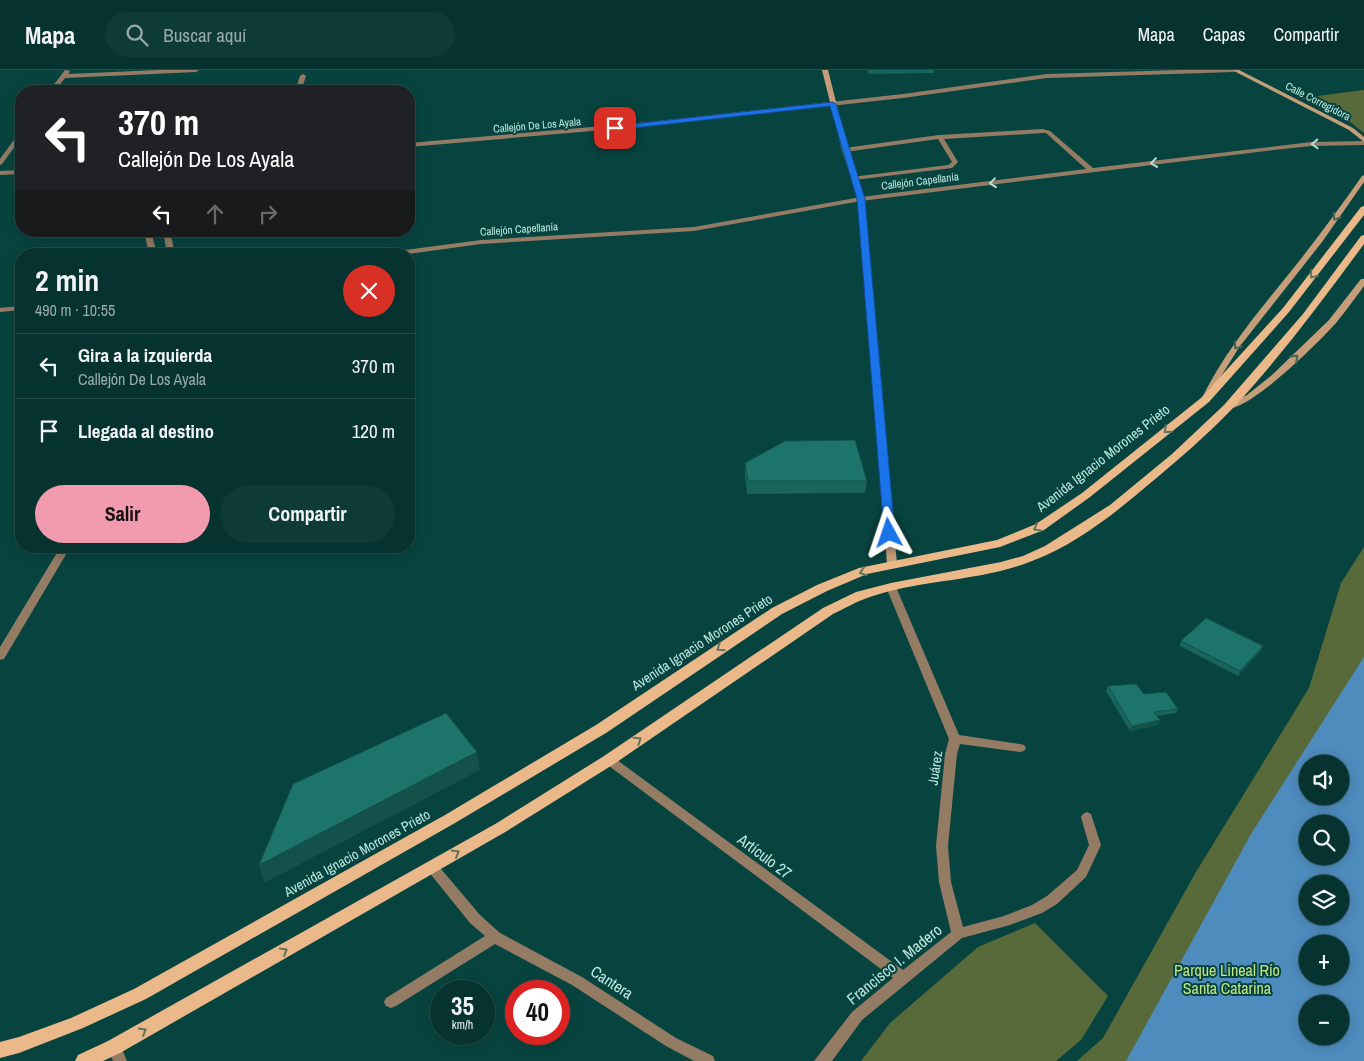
<!DOCTYPE html>
<html lang="es">
<head>
<meta charset="utf-8">
<style>
	:root { --surface:#06332f; --page:#0f3b37; --text:#f1f3f6; --muted:#98aaaa; --line:#274e4b; --accent:#f29aae }
	body { margin:0; font-family:"Archivo Narrow",sans-serif; background:var(--page); color:var(--text); height:100vh; display:flex; flex-direction:column; font-size:19px; white-space:nowrap }
	* { box-sizing:border-box; margin:0 }
	p { font-size:16px; color:var(--muted) }
	.icon { flex:none; width:28px; height:28px; fill:none; stroke:currentColor; stroke-width:2; stroke-linecap:round; stroke-linejoin:round }
	.map { position:relative; flex:1; overflow:hidden }
	.panel { position:absolute; left:15px; top:178px; width:400px; height:305px; display:flex; flex-direction:column; background:var(--surface); border-radius:20px; box-shadow:0 2px 12px #0003,0 0 0 1px var(--line) }
	.panel>* { flex:none }
	.banner { position:absolute; left:15px; top:15px; width:400px; height:152px; border-radius:20px; box-shadow:0 2px 12px #0003,0 0 0 1px var(--line); background:#202124; color:#fff; overflow:hidden }
	.controls { position:absolute; left:1299px; top:685px; display:grid; gap:10px }
	.controls a { display:grid; place-items:center; width:50px; height:50px; border-radius:50%; background:var(--surface); box-shadow:0 2px 12px #0003,0 0 0 1px var(--line); font-size:25px }
	.speed { position:absolute; left:430px; top:910px; display:flex; gap:10px; font-size:25px; font-weight:700; text-align:center }
	.speed>* { display:grid; place-content:center; width:65px; height:65px; border-radius:50%; background:var(--surface); box-shadow:0 2px 12px #0003,0 0 0 1px var(--line); line-height:1 }
	.speed small { font-size:12px; font-weight:400 }
	.speed .limit { border:8px solid #d22; background:#fff; color:#111 }
	.pin { position:absolute; display:grid; place-items:center; width:42px; height:42px; color:#fff; margin:-21px; border-radius:10px; box-shadow:0 2px 8px #0006 }
	.me { position:absolute; width:55px; margin:-28px; rotate:355deg; stroke-linejoin:round; filter:drop-shadow(0 0 4px #0008) }
	.turn { display:flex; align-items:center; gap:18px; height:105px; padding:0 20px; font-size:22px }
	.turn .icon { width:65px; height:65px; stroke-width:2.5 }
	.turn b { display:block; font-size:35px; line-height:42px }
	.lanes { display:flex; align-items:center; height:48px; padding:0 20px; background:#0003; justify-content:center; gap:25px; direction:ltr }
	.lanes .off { opacity:.35 }
	.round { display:grid; place-items:center; flex:none; width:52px; height:52px; border-radius:26px; background:var(--page) }
	.head { display:flex; align-items:center; justify-content:space-between; height:85px; padding:0 20px }
	h1 { font-size:30px; font-weight:800; line-height:38px }
	.button { display:flex; gap:10px; margin-top:auto; padding:10px 20px }
	.button a { flex:1; height:58px; border-radius:30px; background:var(--accent); color:#111; font-size:20px; font-weight:800; line-height:58px; text-align:center }
	.button a+a { background:var(--page); color:var(--text) }
	ul { padding:0; list-style:none }
	li { display:flex; align-items:center; gap:15px; height:65px; padding:0 20px; border-top:1px solid var(--line) }
	li div { flex:1 }
	li b { display:block; font-size:19px }
	li em { font-style:normal }
	header { display:flex; align-items:center; gap:30px; box-sizing:border-box; height:70px; padding:0 25px; background:var(--surface); border-bottom:1px solid var(--line) }
	header strong { font-size:24px }
	nav { display:flex; gap:28px; margin-inline-start:auto; font-size:18px }
	.search { width:350px; height:45px; background:var(--page); display:flex; align-items:center; gap:12px; box-sizing:border-box; padding:0 18px; border-radius:28px; color:var(--muted); font-size:19px }
	.map>svg:first-child { display:block }
	.green { fill:#58693a; fill-rule:evenodd }
	.water { fill:#4e8cbe; fill-rule:evenodd }
	.lines { fill:none; stroke-linecap:round; stroke-linejoin:round }
	.street { fill:#937b64; fill-rule:evenodd }
	.secondary { fill:#c59e79; fill-rule:evenodd }
	.primary { fill:#ebb989; fill-rule:evenodd }
	.wall { fill:#19645c }
	.shaded-wall { fill:#14514b }
	.building { fill:#1d746b; stroke:#14514b }
	.oneway { stroke:#b6ddd4 }
	.oneway2 { stroke:#4a6453 }
	.oneway3 { stroke:#63735d }
	.route { fill:#1a73e8; stroke:#114b97 }
	.labels { text-anchor:middle; dominant-baseline:central; stroke-width:4; stroke-linejoin:round; paint-order:stroke }
	.far-street-label { font-size:11px; fill:#bae8e1; stroke:#08443f }
	.street-label { font-size:14px; fill:#bae8e1; stroke:#08443f }
	.near-street-label { font-size:16px; fill:#bae8e1; stroke:#08443f }
	.near-park-label { font-size:16px; fill:#c2e584; stroke:#08443f }
</style>
</head>
<body>
<header>
<strong>Mapa</strong>
<div class="search"><svg class="icon" aria-label="search" viewBox="0 0 24 24"><circle cx="10" cy="10" r="6"/><path d="M15 15l6 6"/></svg>Buscar aquí</div>
<nav><a>Mapa</a><a>Capas</a><a>Compartir</a></nav>
</header>
<div class="map">
<svg width="1364" height="991" viewBox="0 0 1364 991">
	<rect width="100%" height="100%" fill="#08443f"/>
	<!-- green -->
	<path class="green" d="M1364,20V63L1350,52L1302,28Z
		M1364,477V991H1077L1103,968L1196,802L1309,618L1341,513ZM1308,694H1340V726H1308ZM1308,754H1340V786H1308ZM1308,814H1340V846H1308ZM1308,874H1340V906H1308ZM1308,934H1340V966H1308Z
		M1035,853L1108,926L1081,970L1056,991H861L890,953L978,877Z"/>
	<!-- water -->
	<path class="water" d="M1364,587V991H1126L1251,764ZM1308,694H1340V726H1308ZM1308,754H1340V786H1308ZM1308,814H1340V846H1308ZM1308,874H1340V906H1308ZM1308,934H1340V966H1308Z"/>
	<g class="lines">
		<!-- street -->
		<path class="street" d="M65,0L70,1L68,4L158,0H199L196,2L65,8L55,21H49Z
			M1181,0H1237L1234,2L1047,8L903,28L649,56L409,77V73L649,52L903,24L1047,4Z
			M303,4L306,6L301,21H295L300,6Z
			M1043,59L1050,61L1093,98L1311,72L1364,71V75L1311,76L1274,80L861,131L694,161L481,174L408,184H387L390,182L481,170L694,157L861,127L1086,99L1046,63H1043L944,69L958,92L952,98L854,110L852,109V107L948,95L952,92L938,69L845,82L842,80L845,78L939,65Z
			M21,62V68L2,94L0,95V89L19,63Z
			M21,100V104L0,105V101Z
			M144,161H151L157,184H149Z
			M163,161H170L175,184H167Z
			M21,236V240L0,242V238Z
			M61,476H71L4,589L0,590V577Z
			M891,514L896,517L959,665L1020,674L1024,675L1026,678L1024,681L1020,682L960,674L957,684L948,776L951,812L963,857L1004,846L1032,835L1047,826L1077,800L1089,775L1081,747L1083,744L1087,742L1091,744L1101,775L1086,807L1057,834L1042,843L1010,855L962,868L862,950L832,991H814L852,942L893,908L605,693L603,690L605,687L609,686L613,687L903,900L951,862L939,812L936,776L945,684L949,669L886,517Z
			M432,792L436,793L480,845L500,863L582,907L676,968L713,986L715,991H694L666,976L572,915L495,874L396,936L391,938L386,936L384,932L386,928L485,866L470,853L428,801L426,797L428,793Z
			M114,971L119,972L127,991H113L107,977L109,972Z"/>
		<!-- secondary -->
		<path class="secondary" d="M822,0H828L848,80L864,129L897,494L892,497L887,494L858,129L842,80Z
			M1232,0H1239L1353,58L1364,67V72L1349,60Z
			M1364,105V112L1322,172L1240,276L1218,311L1208,332H1202L1201,330C1225,280 1261,239 1296,195C1319,166 1341,136 1362,106Z
			M1361,209H1364V216C1355,228 1346,241 1336,253C1319,272 1249,342 1225,339L1224,337L1225,335L1247,325L1272,305L1329,250Z"/>
		<!-- primary -->
		<path class="primary" d="M1364,136V145L1289,242L1209,332L1090,427L1044,460L1000,477L867,504L827,521L782,544L606,663L455,753L146,929L83,958L19,983L0,988V972L19,967L71,948L134,919L445,745L596,655L772,538L817,515L859,498L997,470L1036,454L1082,423L1201,328L1283,238L1361,137Z
			M1364,165V174C1322,231 1280,288 1232,339C1206,366 1177,391 1148,415C1114,444 1075,475 1032,491C980,512 920,509 867,528C855,532 844,539 833,544L614,694L507,761L120,983L103,991H75L78,985L108,971L497,753L604,686L823,538L856,522L891,513L1001,492L1023,486L1045,476L1110,435L1172,384L1224,335L1303,244L1361,166Z"/>
	</g>
	<!-- wall -->
	<path class="wall" d="M867,0H934V3L869,4Z
		M745,393L867,411L865,423L747,424L745,406Z
		M1181,571L1263,576L1261,581L1238,606L1180,576Z
		M1108,616L1144,624L1178,639L1176,643L1157,646L1160,650L1158,655L1130,661L1106,621Z"/>
	<!-- shaded-wall -->
	<path class="shaded-wall" d="M1263,576L1261,581L1238,606L1240,601Z
		M1160,650L1158,655L1130,661L1132,656Z
		M477,682L480,700L264,813L259,795Z"/>
	<!-- building -->
	<path class="building" d="M855,370L867,411H748L745,393L785,371Z
		M1206,548L1263,576L1240,601L1181,571Z
		M1136,614L1144,624L1166,622L1178,639L1154,642L1160,650L1132,656L1108,616Z
		M446,643L477,682L259,795L293,714Z"/>
	<!-- one-way arrows -->
	<defs><path id="oneway-chevron" d="M-2-3.5L2.5 0L-2 3.5" fill="none" stroke-width="1.6" stroke-linecap="round" stroke-linejoin="round" transform="scale(1.25)"/></defs>
	<g class="oneway">
		<use href="#oneway-chevron" transform="translate(1315 74) rotate(178)"/>
		<use href="#oneway-chevron" transform="translate(1154 93) rotate(172)"/>
		<use href="#oneway-chevron" transform="translate(993 113) rotate(173)"/>
	</g>
	<g class="oneway2">
		<use href="#oneway-chevron" transform="translate(1336 147) rotate(124)"/>
		<use href="#oneway-chevron" transform="translate(1237 276) rotate(126)"/>
		<use href="#oneway-chevron" transform="translate(1295 288) rotate(-43)"/>
	</g>
	<g class="oneway3">
		<use href="#oneway-chevron" transform="translate(1313 205) rotate(128)"/>
		<use href="#oneway-chevron" transform="translate(1167 360) rotate(141)"/>
		<use href="#oneway-chevron" transform="translate(1037 458) rotate(151)"/>
		<use href="#oneway-chevron" transform="translate(863 502) rotate(162)"/>
		<use href="#oneway-chevron" transform="translate(720 578) rotate(146)"/>
		<use href="#oneway-chevron" transform="translate(638 670) rotate(-34)"/>
		<use href="#oneway-chevron" transform="translate(456 783) rotate(-30)"/>
		<use href="#oneway-chevron" transform="translate(284 881) rotate(-30)"/>
		<use href="#oneway-chevron" transform="translate(143 961) rotate(-30)"/>
	</g>
	<!-- route -->
	<path class="route" d="M833,32L836,34L865,129L895,463L889,466L884,463L857,129L830,36L615,60L611,58L615,56Z"/>
	<g class="labels">
		<!-- far-street labels -->
		<g class="far-street-label">
			<text transform="translate(1318 31) rotate(27)">Calle Corregidora</text>
			<text transform="translate(537 55) rotate(-5)">Callejón De Los Ayala</text>
			<text transform="translate(920 111) rotate(-7)">Callejón Capellanía</text>
			<text transform="translate(519 159) rotate(-4)">Callejón Capellanía</text>
		</g>
		<!-- street labels -->
		<g class="street-label">
			<text transform="translate(1103 388) rotate(-38)">Avenida Ignacio Morones Prieto</text>
			<text transform="translate(702 572) rotate(-33)">Avenida Ignacio Morones Prieto</text>
			<text transform="translate(935 698) rotate(-82)">Juárez</text>
			<text transform="translate(357 783) rotate(-29)">Avenida Ignacio Morones Prieto</text>
		</g>
		<!-- near-street labels -->
		<g class="near-street-label">
			<text transform="translate(765 786) rotate(37)">Artículo 27</text>
			<text transform="translate(894 894) rotate(-39)">Francisco I. Madero</text>
			<text transform="translate(612 912) rotate(33)">Cantera</text>
		</g>
		<!-- near-park labels -->
		<g class="near-park-label">
			<text x="1227" y="900">Parque Lineal Río<tspan x="1227" dy="18">Santa Catarina</tspan></text>
		</g>
	</g>
</svg>
<div class="controls">
<a><svg class="icon" aria-label="sound" viewBox="0 0 24 24"><path d="M4 9h4l5-4v14l-5-4H4zM17 9q2 3 0 6"/></svg></a>
<a><svg class="icon" aria-label="search" viewBox="0 0 24 24"><circle cx="10" cy="10" r="6"/><path d="M15 15l6 6"/></svg></a>
<a><svg class="icon" aria-label="layers" viewBox="0 0 24 24"><path d="M12 4l9 5-9 5-9-5zM3 14l9 5 9-5"/></svg></a>
<a>+</a>
<a>−</a>
</div>
<div class="speed"><div>35<small>km/h</small></div><div class="limit">40</div></div>
<div class="pin" style="left:615px;top:58px;background:#d93025"><svg class="icon" aria-label="arrive" viewBox="0 0 24 24"><path d="M6 21V4h12l-3 4 3 4H6"/></svg></div>
<svg class="me" style="left:889px;top:463px" viewBox="-20 -20 40 40"><path d="M0-17L14 15 0 8-14 15z" fill="#1a73e8" stroke="#fff" stroke-width="4"/></svg>
<div class="banner">
<div class="turn"><svg class="icon" aria-label="left" viewBox="0 0 24 24"><path d="M17 20v-9H6M10 6l-5 5 5 5"/></svg><div><b>370 m</b>Callejón De Los Ayala</div></div>
<div class="lanes"><svg class="icon" aria-label="left" viewBox="0 0 24 24"><path d="M17 20v-9H6M10 6l-5 5 5 5"/></svg><svg class="icon off" aria-label="ahead" viewBox="0 0 24 24"><path d="M12 20V5M6 11l6-6 6 6"/></svg><svg class="icon off" aria-label="right" viewBox="0 0 24 24"><path d="M7 20v-9h11M14 6l5 5-5 5"/></svg></div>
</div>
<section class="panel">
<div class="head"><div><h1>2 min</h1><p>490 m · 10:55</p></div><a class="round" style="background:#d93025;color:#fff"><svg class="icon" aria-label="close" viewBox="0 0 24 24"><path d="M6 6l12 12M18 6L6 18"/></svg></a></div>
<ul>
<li><svg class="icon" aria-label="left" viewBox="0 0 24 24"><path d="M17 20v-9H6M10 6l-5 5 5 5"/></svg><div><b>Gira a la izquierda</b><p>Callejón De Los Ayala</p></div><em>370 m</em></li>
<li><svg class="icon" aria-label="arrive" viewBox="0 0 24 24"><path d="M6 21V4h12l-3 4 3 4H6"/></svg><div><b>Llegada al destino</b></div><em>120 m</em></li>
</ul>
<div class="button"><a>Salir</a><a>Compartir</a></div>
</section>
</div>
</body>
</html>
